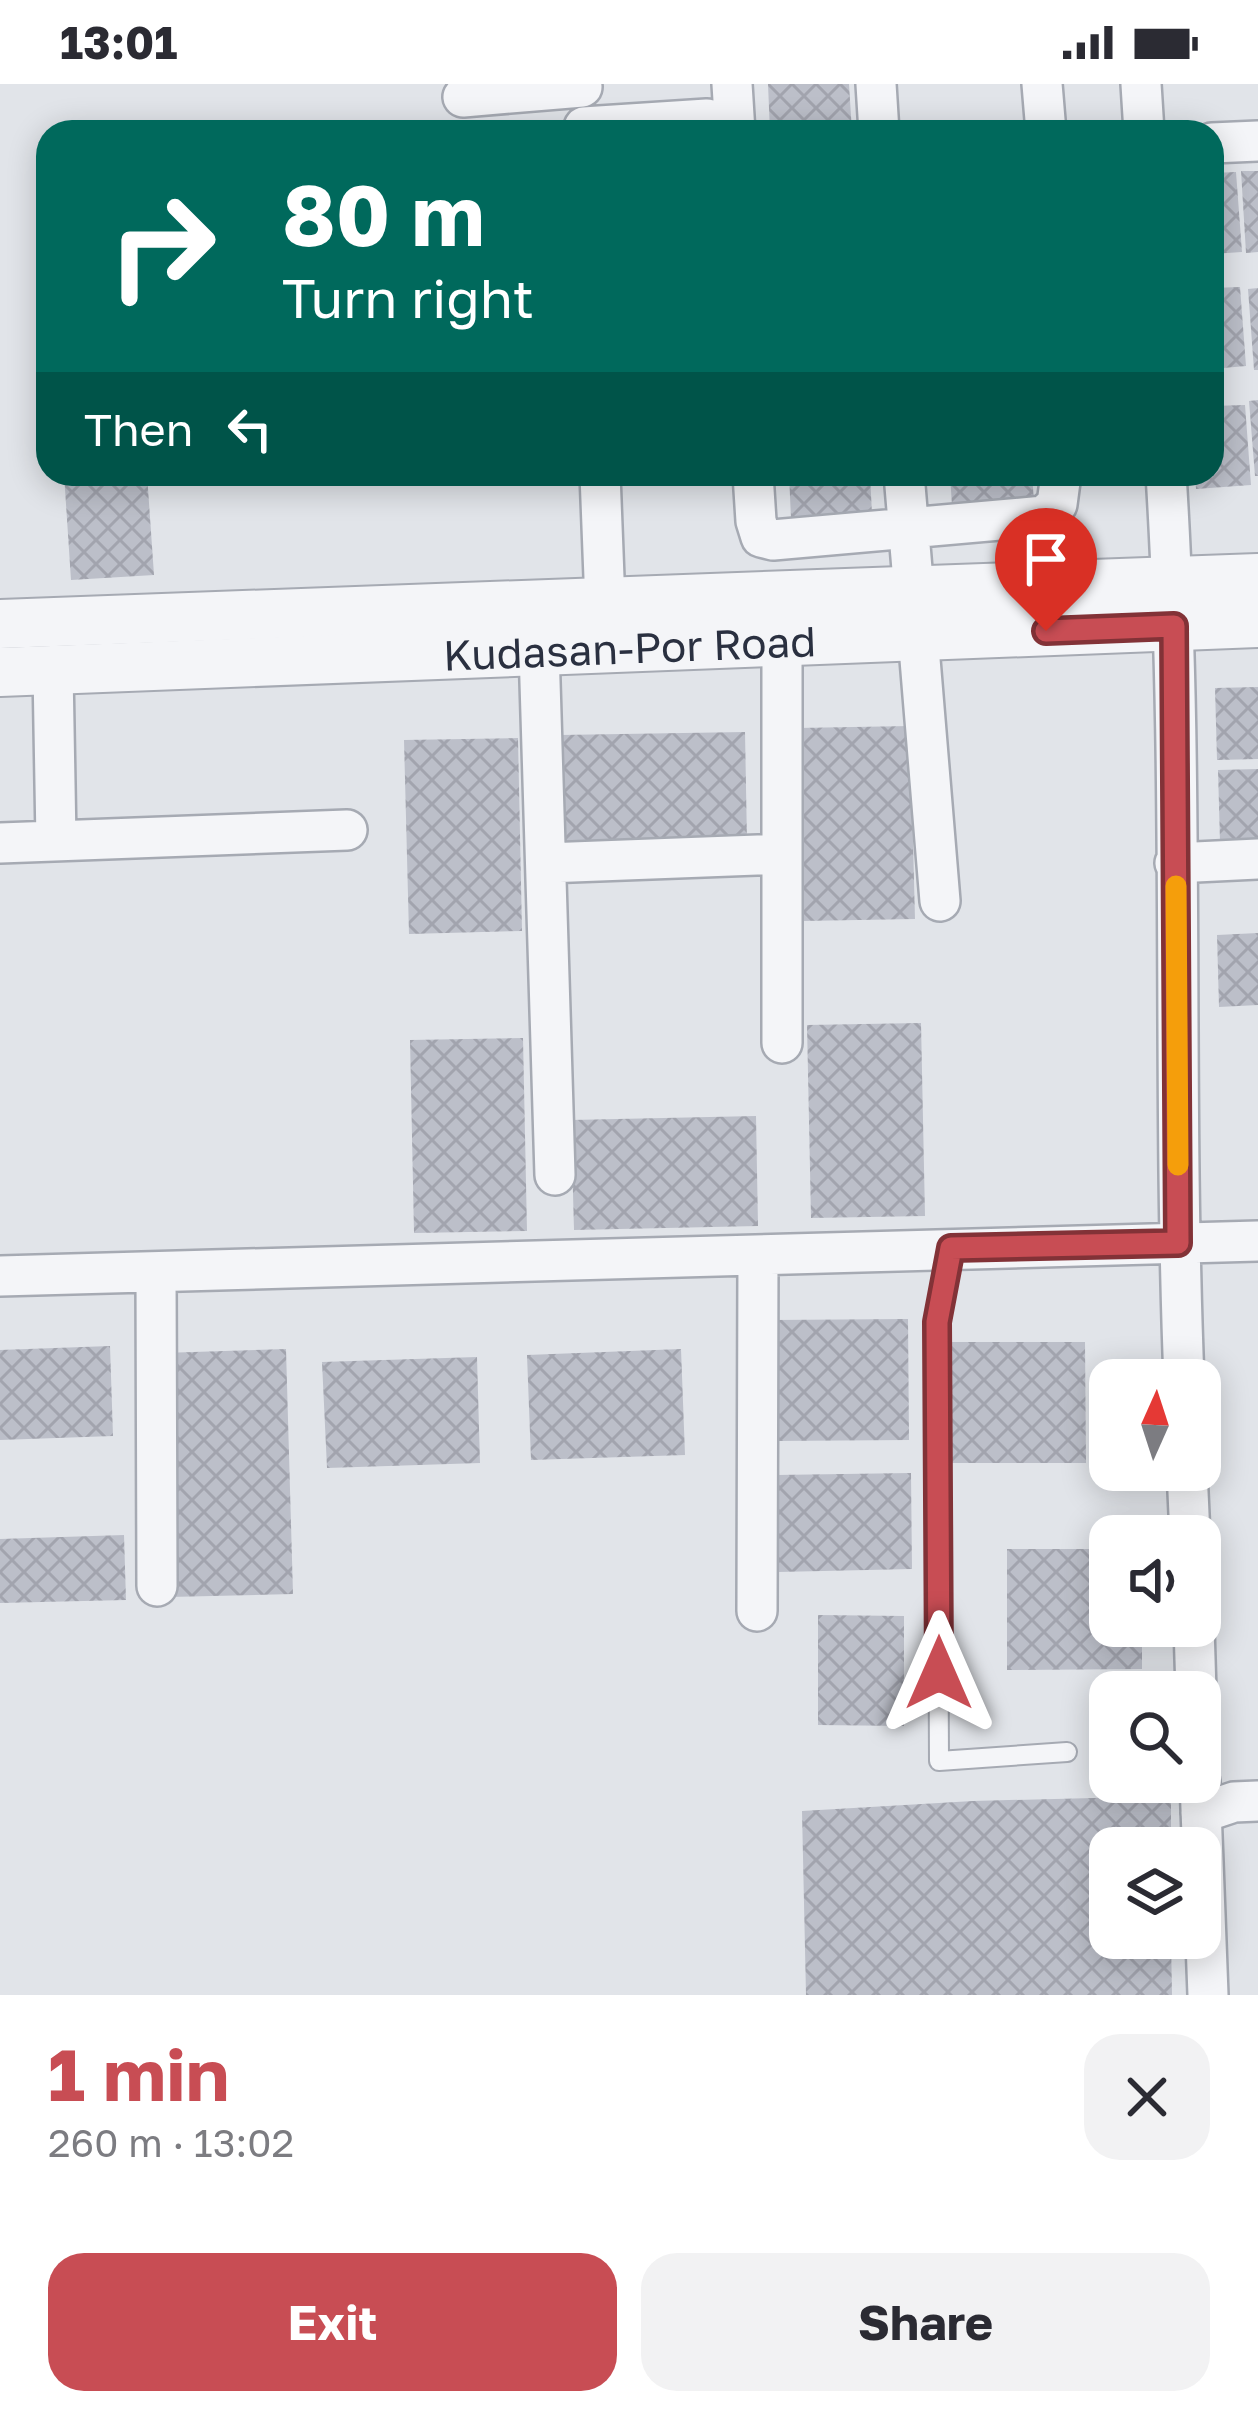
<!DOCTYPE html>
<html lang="en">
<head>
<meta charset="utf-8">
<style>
	:root { --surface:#fff; --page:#f2f2f3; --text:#2b2b33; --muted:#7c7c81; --accent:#c84d54 }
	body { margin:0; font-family:"Golos Text",sans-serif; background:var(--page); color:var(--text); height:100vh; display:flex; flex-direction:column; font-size:45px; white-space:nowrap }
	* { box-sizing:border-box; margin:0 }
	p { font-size:39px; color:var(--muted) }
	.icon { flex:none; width:66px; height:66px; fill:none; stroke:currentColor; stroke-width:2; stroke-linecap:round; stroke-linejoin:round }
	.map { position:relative; height:1911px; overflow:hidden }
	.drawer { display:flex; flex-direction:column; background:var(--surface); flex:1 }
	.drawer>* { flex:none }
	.banner { position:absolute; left:36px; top:36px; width:1188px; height:366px; border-radius:36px; box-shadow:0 6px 30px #0003; background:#00695c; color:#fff; overflow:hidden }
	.needle { width:78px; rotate:3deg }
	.controls { position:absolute; left:1089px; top:1275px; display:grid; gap:24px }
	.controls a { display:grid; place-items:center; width:132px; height:132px; border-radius:24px; background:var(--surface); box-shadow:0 6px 30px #0003; font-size:60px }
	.pin { position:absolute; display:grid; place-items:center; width:102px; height:102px; color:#fff; margin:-123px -51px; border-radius:50% 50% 50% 0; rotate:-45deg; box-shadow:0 0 12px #0007 }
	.pin .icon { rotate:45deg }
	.me { position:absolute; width:132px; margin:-66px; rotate:0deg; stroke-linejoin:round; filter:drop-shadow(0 0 9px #0008) }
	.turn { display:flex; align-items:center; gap:42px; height:252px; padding:0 48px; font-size:54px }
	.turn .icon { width:156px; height:156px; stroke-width:2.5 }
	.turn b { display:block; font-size:84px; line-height:102px }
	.then { display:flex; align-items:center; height:114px; padding:0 48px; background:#0003; gap:24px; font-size:45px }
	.round { display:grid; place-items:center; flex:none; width:126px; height:126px; border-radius:36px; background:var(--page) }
	.summary { display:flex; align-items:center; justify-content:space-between; height:204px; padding:0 48px }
	h1 { font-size:72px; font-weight:700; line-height:90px; color:var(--accent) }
	.action { display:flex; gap:24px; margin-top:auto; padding:24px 48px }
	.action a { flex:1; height:138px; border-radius:36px; background:var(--accent); color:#fff; font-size:48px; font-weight:700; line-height:138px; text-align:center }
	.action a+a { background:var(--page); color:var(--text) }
	.status { display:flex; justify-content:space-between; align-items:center; height:84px; padding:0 60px; background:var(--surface); direction:ltr }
	.status svg { height:33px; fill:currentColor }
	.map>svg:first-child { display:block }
	.building { fill:url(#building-cross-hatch) }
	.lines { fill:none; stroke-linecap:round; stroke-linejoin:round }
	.service-casing { stroke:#a6aab3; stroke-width:22 }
	.minor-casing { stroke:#a6aab3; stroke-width:44 }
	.tertiary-casing { stroke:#a6aab3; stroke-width:52 }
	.service { stroke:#f4f5f8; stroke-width:18 }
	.minor { stroke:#f4f5f8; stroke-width:39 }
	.tertiary { stroke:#f4f5f8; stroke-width:48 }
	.route-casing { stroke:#823237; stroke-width:30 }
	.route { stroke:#c84d54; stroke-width:21 }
	.slow { stroke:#f59e0b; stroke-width:21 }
	.labels { text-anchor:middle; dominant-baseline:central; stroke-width:9; stroke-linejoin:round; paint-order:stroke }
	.street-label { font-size:42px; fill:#2a3040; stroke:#f1f3f7 }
</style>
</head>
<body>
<div class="status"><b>13:01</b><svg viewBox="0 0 49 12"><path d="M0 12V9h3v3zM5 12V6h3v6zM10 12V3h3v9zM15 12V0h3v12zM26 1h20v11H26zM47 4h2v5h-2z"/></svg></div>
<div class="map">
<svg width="1258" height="1911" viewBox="0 0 1258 1911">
	<defs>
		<pattern id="building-cross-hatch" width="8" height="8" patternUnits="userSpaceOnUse" patternTransform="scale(3)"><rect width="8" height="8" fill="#bcbfc9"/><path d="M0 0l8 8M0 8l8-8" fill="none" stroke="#a2a4ae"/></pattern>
	</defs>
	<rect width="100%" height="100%" fill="#e1e4e9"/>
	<!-- building -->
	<path class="building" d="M768,0H849L852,48H770Z
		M1241,87H1258V168L1246,169Z
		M1236,88L1242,168L1212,170V89Z
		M1240,203L1246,282L1212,285V204Z
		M1258,204V286H1254L1248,205Z
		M1258,316V392H1255L1249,317Z
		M1245,321L1251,401L1196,405L1195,390H1212V322Z
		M64,390H147L154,491L71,496Z
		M789,390H870L872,430L791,434Z
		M950,390H1032L1034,418L952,422Z
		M1258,603V675L1217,676L1215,604Z
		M910,642L915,835L802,837L797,644Z
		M745,648L747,758L562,762L560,651Z
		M518,654L522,847L409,850L404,656Z
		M1258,685V757L1220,758L1218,686Z
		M1258,849V921L1219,923L1217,851Z
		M921,939L925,1132L811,1134L807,941Z
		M523,954L527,1147L414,1149L410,956Z
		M756,1032L758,1142L574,1146L571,1036Z
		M908,1235L909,1356L774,1357L773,1236Z
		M950,1258H1085L1086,1379H951Z
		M110,1262L113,1352L0,1356V1266Z
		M286,1265L293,1510L169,1513L162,1269Z
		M681,1265L685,1371L531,1376L527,1271Z
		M477,1273L480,1379L327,1384L322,1278Z
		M911,1389L912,1485L778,1488L776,1391Z
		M124,1451L126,1516L0,1519V1455Z
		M1007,1465H1110V1542H1142V1585L1007,1586Z
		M818,1531L904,1532V1642L818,1641Z
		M1171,1712V1764H1110V1854H1171L1172,1911H806L802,1727L973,1717Z"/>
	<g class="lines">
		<defs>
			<path id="service" d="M951,1164L937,1238L939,1677L1067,1668"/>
			<path id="minor" d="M732,0L735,48
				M876,0L879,48
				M1042,0L1046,48
				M1141,0L1144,48
				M463,13L582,3
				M584,43L707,35
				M1212,59L1258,57
				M600,390L606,546
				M753,390L756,437L761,453L773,456L1044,432L1057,420L1061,390
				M904,390L914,509
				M1166,390C1185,691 1172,994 1184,1296
				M918,551L940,817
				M782,556V959
				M539,565L555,1091
				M53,586L56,757
				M0,759L347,746
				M546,779L782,770
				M1175,779L1258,775
				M156,1188L157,1502
				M0,1192L1258,1157
				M1187,1386L1190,1452
				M757,1527L758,1171
				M1194,1542L1196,1608
				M1200,1698L1208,1911
				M1201,1729L1234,1718L1258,1717"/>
			<g id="tertiary">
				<path d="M0,540L1258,494"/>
				<path id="s1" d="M0,588L1258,539"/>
			</g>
		</defs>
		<!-- service casing -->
		<use href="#service" class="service-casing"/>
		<!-- minor casing -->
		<use href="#minor" class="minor-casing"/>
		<!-- tertiary casing -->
		<use href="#tertiary" class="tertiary-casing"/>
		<!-- service -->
		<use href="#service" class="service"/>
		<!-- minor -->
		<use href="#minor" class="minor"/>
		<!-- tertiary -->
		<use href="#tertiary" class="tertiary"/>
	</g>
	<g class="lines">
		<defs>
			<path id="route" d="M939,1589L937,1238L951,1164L1178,1159L1174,542L1046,547"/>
		</defs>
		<!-- route casing -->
		<use href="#route" class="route-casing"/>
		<!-- route -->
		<use href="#route" class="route"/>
		<!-- slow -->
		<path class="slow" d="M1176,802L1178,1081"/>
	</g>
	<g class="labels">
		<!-- street labels -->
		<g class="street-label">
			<text stroke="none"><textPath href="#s1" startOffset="630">Kudasan-Por Road</textPath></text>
		</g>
	</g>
</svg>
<div class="controls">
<a><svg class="needle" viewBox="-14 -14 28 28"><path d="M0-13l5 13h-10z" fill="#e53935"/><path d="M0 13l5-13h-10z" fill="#7c7c81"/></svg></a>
<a><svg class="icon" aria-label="sound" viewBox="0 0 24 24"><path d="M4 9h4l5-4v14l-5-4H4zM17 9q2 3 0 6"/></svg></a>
<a><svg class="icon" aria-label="search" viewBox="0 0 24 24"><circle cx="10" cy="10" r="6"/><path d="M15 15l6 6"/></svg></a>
<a><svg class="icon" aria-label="layers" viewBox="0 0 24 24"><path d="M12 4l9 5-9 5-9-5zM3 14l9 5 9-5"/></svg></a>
</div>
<div class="pin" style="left:1046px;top:547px;background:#d93025"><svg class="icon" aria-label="arrive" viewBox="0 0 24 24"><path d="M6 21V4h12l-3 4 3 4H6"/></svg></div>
<svg class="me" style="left:939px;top:1589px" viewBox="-20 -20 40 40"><path d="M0-17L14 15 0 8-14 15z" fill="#c84d54" stroke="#fff" stroke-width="4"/></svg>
<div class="banner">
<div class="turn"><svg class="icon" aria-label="right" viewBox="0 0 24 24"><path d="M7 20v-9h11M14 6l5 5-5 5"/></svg><div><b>80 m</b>Turn right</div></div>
<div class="then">Then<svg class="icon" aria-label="left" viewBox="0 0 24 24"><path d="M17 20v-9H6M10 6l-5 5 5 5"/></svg></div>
</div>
</div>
<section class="drawer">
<div class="summary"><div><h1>1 min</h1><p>260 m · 13:02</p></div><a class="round"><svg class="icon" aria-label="close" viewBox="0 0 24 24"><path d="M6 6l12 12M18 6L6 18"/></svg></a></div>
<div class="action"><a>Exit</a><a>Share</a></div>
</section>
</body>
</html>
